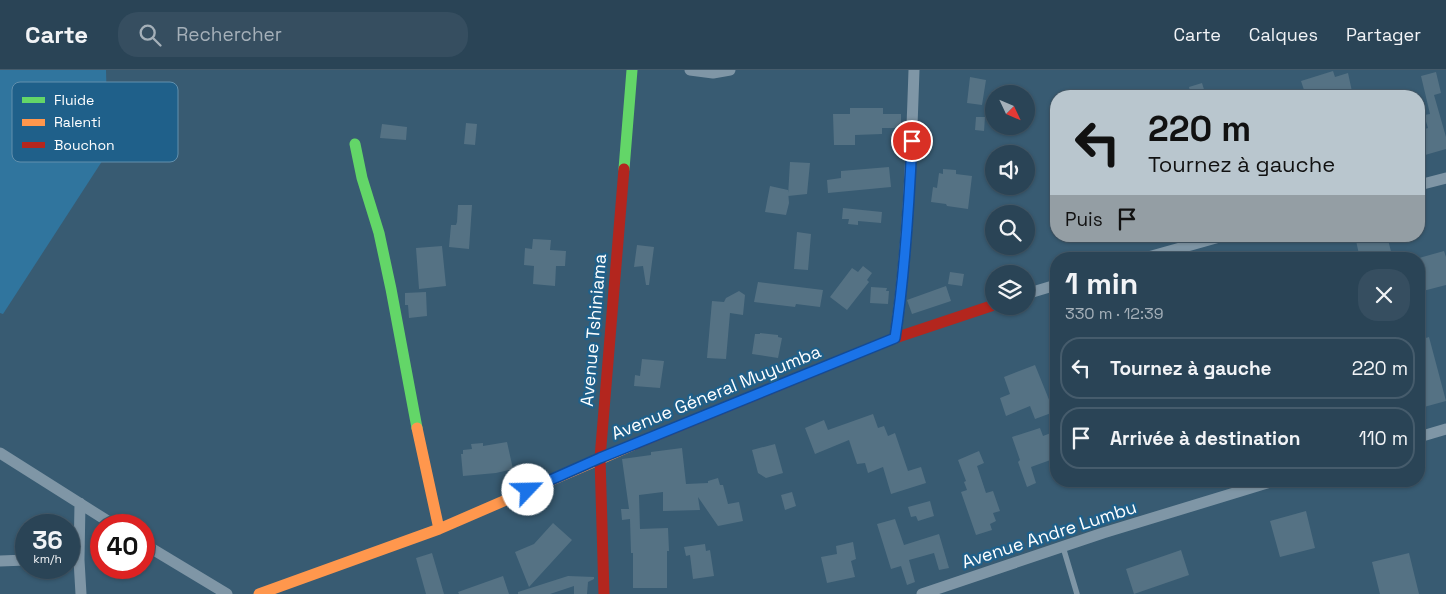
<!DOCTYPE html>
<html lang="fr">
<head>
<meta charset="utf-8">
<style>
	:root { --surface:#2a4456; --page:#364e60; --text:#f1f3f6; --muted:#a5b0b9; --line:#465c6c }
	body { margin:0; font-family:"Space Grotesk",sans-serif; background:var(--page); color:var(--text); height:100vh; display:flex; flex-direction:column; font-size:19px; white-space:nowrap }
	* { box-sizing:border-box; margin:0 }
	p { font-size:16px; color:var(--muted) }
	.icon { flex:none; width:28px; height:28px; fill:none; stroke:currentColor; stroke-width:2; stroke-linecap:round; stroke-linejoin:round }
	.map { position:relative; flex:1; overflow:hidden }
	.panel { position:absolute; left:1050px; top:182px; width:375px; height:235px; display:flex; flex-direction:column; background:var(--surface); border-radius:20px; box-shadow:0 1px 4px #0004,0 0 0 1px var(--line) }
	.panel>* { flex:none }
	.guide { position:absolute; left:1050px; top:20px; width:375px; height:152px; border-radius:20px; box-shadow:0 1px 4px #0004,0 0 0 1px var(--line); background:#b9c6ce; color:#111; overflow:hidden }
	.needle { width:32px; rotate:134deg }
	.fabs { position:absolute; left:985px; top:15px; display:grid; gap:10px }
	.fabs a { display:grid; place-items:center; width:50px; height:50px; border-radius:50%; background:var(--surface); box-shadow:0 1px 4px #0004,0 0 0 1px var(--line); font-size:25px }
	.speed { position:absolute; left:15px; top:444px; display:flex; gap:10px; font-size:25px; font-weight:700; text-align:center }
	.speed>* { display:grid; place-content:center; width:65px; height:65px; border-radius:50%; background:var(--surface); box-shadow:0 1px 4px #0004,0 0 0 1px var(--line); line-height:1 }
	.speed small { font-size:12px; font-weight:400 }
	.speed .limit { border:8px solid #d22; background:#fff; color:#111 }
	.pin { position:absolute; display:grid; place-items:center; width:42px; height:42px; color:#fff; margin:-21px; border:2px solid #fff; border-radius:50%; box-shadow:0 1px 5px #0007 }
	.me { position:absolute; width:55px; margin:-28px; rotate:66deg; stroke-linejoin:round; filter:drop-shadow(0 0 4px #0008) }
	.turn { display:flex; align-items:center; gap:18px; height:105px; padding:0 15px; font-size:22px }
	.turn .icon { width:65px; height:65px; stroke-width:2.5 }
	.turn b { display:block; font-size:35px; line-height:42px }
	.then { display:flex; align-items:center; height:48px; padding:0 15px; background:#0003; gap:10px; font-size:19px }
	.round { display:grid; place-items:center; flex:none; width:52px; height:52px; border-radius:20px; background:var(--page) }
	.overview { display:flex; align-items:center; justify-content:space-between; height:85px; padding:0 15px }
	h1 { font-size:30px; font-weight:800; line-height:38px }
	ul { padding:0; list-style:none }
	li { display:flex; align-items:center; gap:15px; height:62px; margin:0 10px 8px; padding:0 5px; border:2px solid var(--line); border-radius:20px }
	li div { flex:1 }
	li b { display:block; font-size:19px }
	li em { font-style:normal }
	header { display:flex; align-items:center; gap:30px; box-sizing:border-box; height:70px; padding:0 25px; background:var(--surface); border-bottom:1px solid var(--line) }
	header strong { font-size:24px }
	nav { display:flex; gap:28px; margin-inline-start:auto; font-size:18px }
	.search { width:350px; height:45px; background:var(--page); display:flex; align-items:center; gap:12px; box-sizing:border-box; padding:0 18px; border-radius:20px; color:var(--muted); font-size:19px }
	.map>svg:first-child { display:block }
	.green { fill:#30759e }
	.building { fill:#557284 }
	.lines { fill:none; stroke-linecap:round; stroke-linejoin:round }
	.lane { stroke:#7f96a6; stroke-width:5.5 }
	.street { stroke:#7f96a6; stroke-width:11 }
	.fast { stroke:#63d668; stroke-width:11 }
	.slow { stroke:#ff974d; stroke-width:11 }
	.jam { stroke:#b3261e; stroke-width:11 }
	.route-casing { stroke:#114b97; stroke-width:12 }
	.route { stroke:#1a73e8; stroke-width:9 }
	.labels { text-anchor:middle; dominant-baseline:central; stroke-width:4.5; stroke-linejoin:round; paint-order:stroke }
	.street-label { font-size:18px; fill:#fff; stroke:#1f608a }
	.key { fill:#1f608a; stroke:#6290ad; stroke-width:1 }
	.key-label { font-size:14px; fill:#fff }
</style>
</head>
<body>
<header>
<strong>Carte</strong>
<div class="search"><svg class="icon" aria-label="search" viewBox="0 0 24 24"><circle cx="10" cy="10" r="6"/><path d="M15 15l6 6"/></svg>Rechercher</div>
<nav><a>Carte</a><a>Calques</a><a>Partager</a></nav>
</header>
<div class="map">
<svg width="1446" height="524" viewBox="0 0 1446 524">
	<rect width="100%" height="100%" fill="#385b72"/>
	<!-- green -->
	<path class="green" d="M0,0H106L108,82L3,244L0,243Z"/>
	<!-- building -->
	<path class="building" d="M1333,1L1335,7L1348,3L1353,26H1306L1301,11Z
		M1436,2L1441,23L1434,25L1446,67V79L1425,85L1424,82L1419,83V61L1428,58L1424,45L1430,44L1421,6Z
		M970,7L986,10L982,35L967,33Z
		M1202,13L1206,26H1191L1189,17Z
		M850,38H883V44H901V58H882V64L855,65V75H834L833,44H850Z
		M976,47H985L984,61L975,60Z
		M466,53L477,54L475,75L464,74Z
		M382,54L407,57L406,70L380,68Z
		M790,92L810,93L807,124L788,126Z
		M889,97L891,117L828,123L827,110L841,108V101Z
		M943,99L956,100V104L972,106L968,139L947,136L946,134L931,132L933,117L937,118L939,103L943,104Z
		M770,116L788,120L789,133L786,145L765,142Z
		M458,135H472L469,179L449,177L451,155H456L457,152Z
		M843,138L882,142L881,153L858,151V155L848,154L849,149H842Z
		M797,162L811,164L808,200L794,199Z
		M1355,166H1387L1393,189H1360Z
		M533,169L551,170L550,180L566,181L565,196H556L555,216L533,214L534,196L524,195L525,178L532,179Z
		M637,175L654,177L649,215H646L643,196L634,197Z
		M442,176L446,216L419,219L416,178Z
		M1444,181L1446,187V215L1423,221L1419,204V188Z
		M863,196L872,203L867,210L869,212L847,240L830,227L852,198L858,202Z
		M950,202L964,204L962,216L948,214Z
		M758,212L823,220L820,237L796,234L795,237L754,232Z
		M946,216L951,231L912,244L907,230Z
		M871,217L887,218L886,221H889L888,234L870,233Z
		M739,221L745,225L743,245L730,243L726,289L707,288L712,231L724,232L726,228Z
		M426,222L427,246L409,248L408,235H405V223Z
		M760,263L778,265V267L782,268L778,288L752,284L755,264H760Z
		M1429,267L1446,331L1424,337L1419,319V270Z
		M642,289L664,291L660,318L634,316L635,305L640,306Z
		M1035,295L1054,342L1035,349L1030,336L1006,346L1000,328L1010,324L1004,307Z
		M873,344L878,358L884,356L888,366L895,363L908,401L921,397L926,413L891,424L883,397L868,403L865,393L857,394L849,370L815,384L805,358L824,350L828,360Z
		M1040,358L1043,366L1056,361V388L1031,397L1036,413L1027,417L1018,392L1020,390L1012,367Z
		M507,372L513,399L496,403L463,406L461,384H463V380L472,379L471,374L483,373V376Z
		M775,374L783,403L766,408L758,403L752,380Z
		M682,378L686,414L708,413V411L718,408L720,415H723L728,434L739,432L743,451L718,456L698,427L700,440L663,441V422L639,425L640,459L668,458L669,481H667V518H633V483H631L630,449L622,450L621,439H629L622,389L651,385V382Z
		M979,381L984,393L977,396L986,423L993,421L1000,441L993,443L996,451L990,454L992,460L976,465L961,422L967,420L964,412L966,411L958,390Z
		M792,422L796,436L785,440L781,425Z
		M930,431L934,446L918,451L916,446L911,447L908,437Z
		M1306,441L1315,478L1280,487L1270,451Z
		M895,449L904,475L939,464L949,498L939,500L934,483L909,490L915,512L907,515L901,496L891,499L877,454Z
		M553,453L572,470L529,517L515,482L534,474Z
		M853,472L856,489L851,491L855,507L827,513L821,487L837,484L836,476Z
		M705,474L706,481L710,480L714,506L693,509L690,485L686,486L684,477Z
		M1181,480L1189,505L1134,524L1126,499Z
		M432,483L444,524H426L416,488Z
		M1409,483L1419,524H1380L1372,492Z
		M503,506L509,524H459L458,522Z
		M568,506L594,507V509L588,512L587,524H574V516L550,524H518V522Z"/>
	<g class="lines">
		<!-- lane -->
		<path class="lane" d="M1063,477L1077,524"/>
		<!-- street -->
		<path class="street" d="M690,0L713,3L730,0
			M1419,115L1446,108
			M1141,189L1223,166
			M1026,224L1056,215
			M895,268C908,179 911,90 914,0
			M1419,367L1446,359
			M0,383L114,455
			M80,433L79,490L81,524
			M144,474L227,524
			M0,491L26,490
			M922,524L1103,463L1274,411"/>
		<!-- fast -->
		<path class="fast" d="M355,74L362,108L379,163L391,219L417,358
			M624,99L632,0"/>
		<!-- slow -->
		<path class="slow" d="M417,358L439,459
			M259,524L439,459L633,375"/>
		<!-- jam -->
		<path class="jam" d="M633,375L895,268L994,235
			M604,524L600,388L624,99"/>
	</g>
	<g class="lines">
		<defs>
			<path id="route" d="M528,420L600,388L895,268C905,203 909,137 912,71"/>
		</defs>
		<!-- route casing -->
		<use href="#route" class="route-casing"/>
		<!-- route -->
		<use href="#route" class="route"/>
	</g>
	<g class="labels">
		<!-- street labels -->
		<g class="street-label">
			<text transform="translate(593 260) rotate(-85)">Avenue Tshiniama</text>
			<text transform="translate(716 322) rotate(-22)">Avenue Géneral Muyumba</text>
			<text transform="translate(1049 464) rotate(-18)">Avenue Andre Lumbu</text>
		</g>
	</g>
	<!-- legend -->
	<rect x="12" y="12" width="166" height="80" rx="8" class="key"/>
	<rect x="22" y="27" width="23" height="6" fill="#63d668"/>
	<rect x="22" y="49" width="23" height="7" fill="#ff974d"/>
	<rect x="22" y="72" width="23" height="6" fill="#b3261e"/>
	<g class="key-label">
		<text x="54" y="35">Fluide</text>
		<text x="54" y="57">Ralenti</text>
		<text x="54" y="80">Bouchon</text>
	</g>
</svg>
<div class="fabs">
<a><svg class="needle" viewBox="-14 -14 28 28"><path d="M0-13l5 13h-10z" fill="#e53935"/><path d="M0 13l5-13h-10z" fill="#a5b0b9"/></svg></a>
<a><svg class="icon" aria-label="sound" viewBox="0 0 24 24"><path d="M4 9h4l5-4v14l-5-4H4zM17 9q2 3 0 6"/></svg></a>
<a><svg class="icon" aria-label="search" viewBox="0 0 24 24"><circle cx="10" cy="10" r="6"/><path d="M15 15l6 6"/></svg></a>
<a><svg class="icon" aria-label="layers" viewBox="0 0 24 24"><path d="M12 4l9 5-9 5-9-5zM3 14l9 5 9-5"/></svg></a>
</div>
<div class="speed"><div>36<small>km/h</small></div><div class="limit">40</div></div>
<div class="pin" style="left:912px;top:71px;background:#d93025"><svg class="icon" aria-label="arrive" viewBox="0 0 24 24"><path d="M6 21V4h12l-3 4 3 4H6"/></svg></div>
<svg class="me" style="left:528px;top:420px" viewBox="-20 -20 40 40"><circle r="19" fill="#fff"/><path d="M0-13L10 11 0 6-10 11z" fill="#1a73e8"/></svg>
<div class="guide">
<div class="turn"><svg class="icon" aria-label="left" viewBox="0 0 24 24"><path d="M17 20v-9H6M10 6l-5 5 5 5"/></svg><div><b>220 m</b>Tournez à gauche</div></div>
<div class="then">Puis<svg class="icon" aria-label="arrive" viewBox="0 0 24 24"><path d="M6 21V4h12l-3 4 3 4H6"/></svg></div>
</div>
<section class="panel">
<div class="overview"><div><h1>1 min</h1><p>330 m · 12:39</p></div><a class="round"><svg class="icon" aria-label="close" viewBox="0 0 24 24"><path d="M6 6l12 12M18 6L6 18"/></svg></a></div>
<ul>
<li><svg class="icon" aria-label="left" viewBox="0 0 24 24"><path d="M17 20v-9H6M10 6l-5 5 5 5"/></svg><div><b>Tournez à gauche</b></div><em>220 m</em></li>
<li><svg class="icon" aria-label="arrive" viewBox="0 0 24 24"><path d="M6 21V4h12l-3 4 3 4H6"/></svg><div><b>Arrivée à destination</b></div><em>110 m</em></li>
</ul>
</section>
</div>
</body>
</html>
